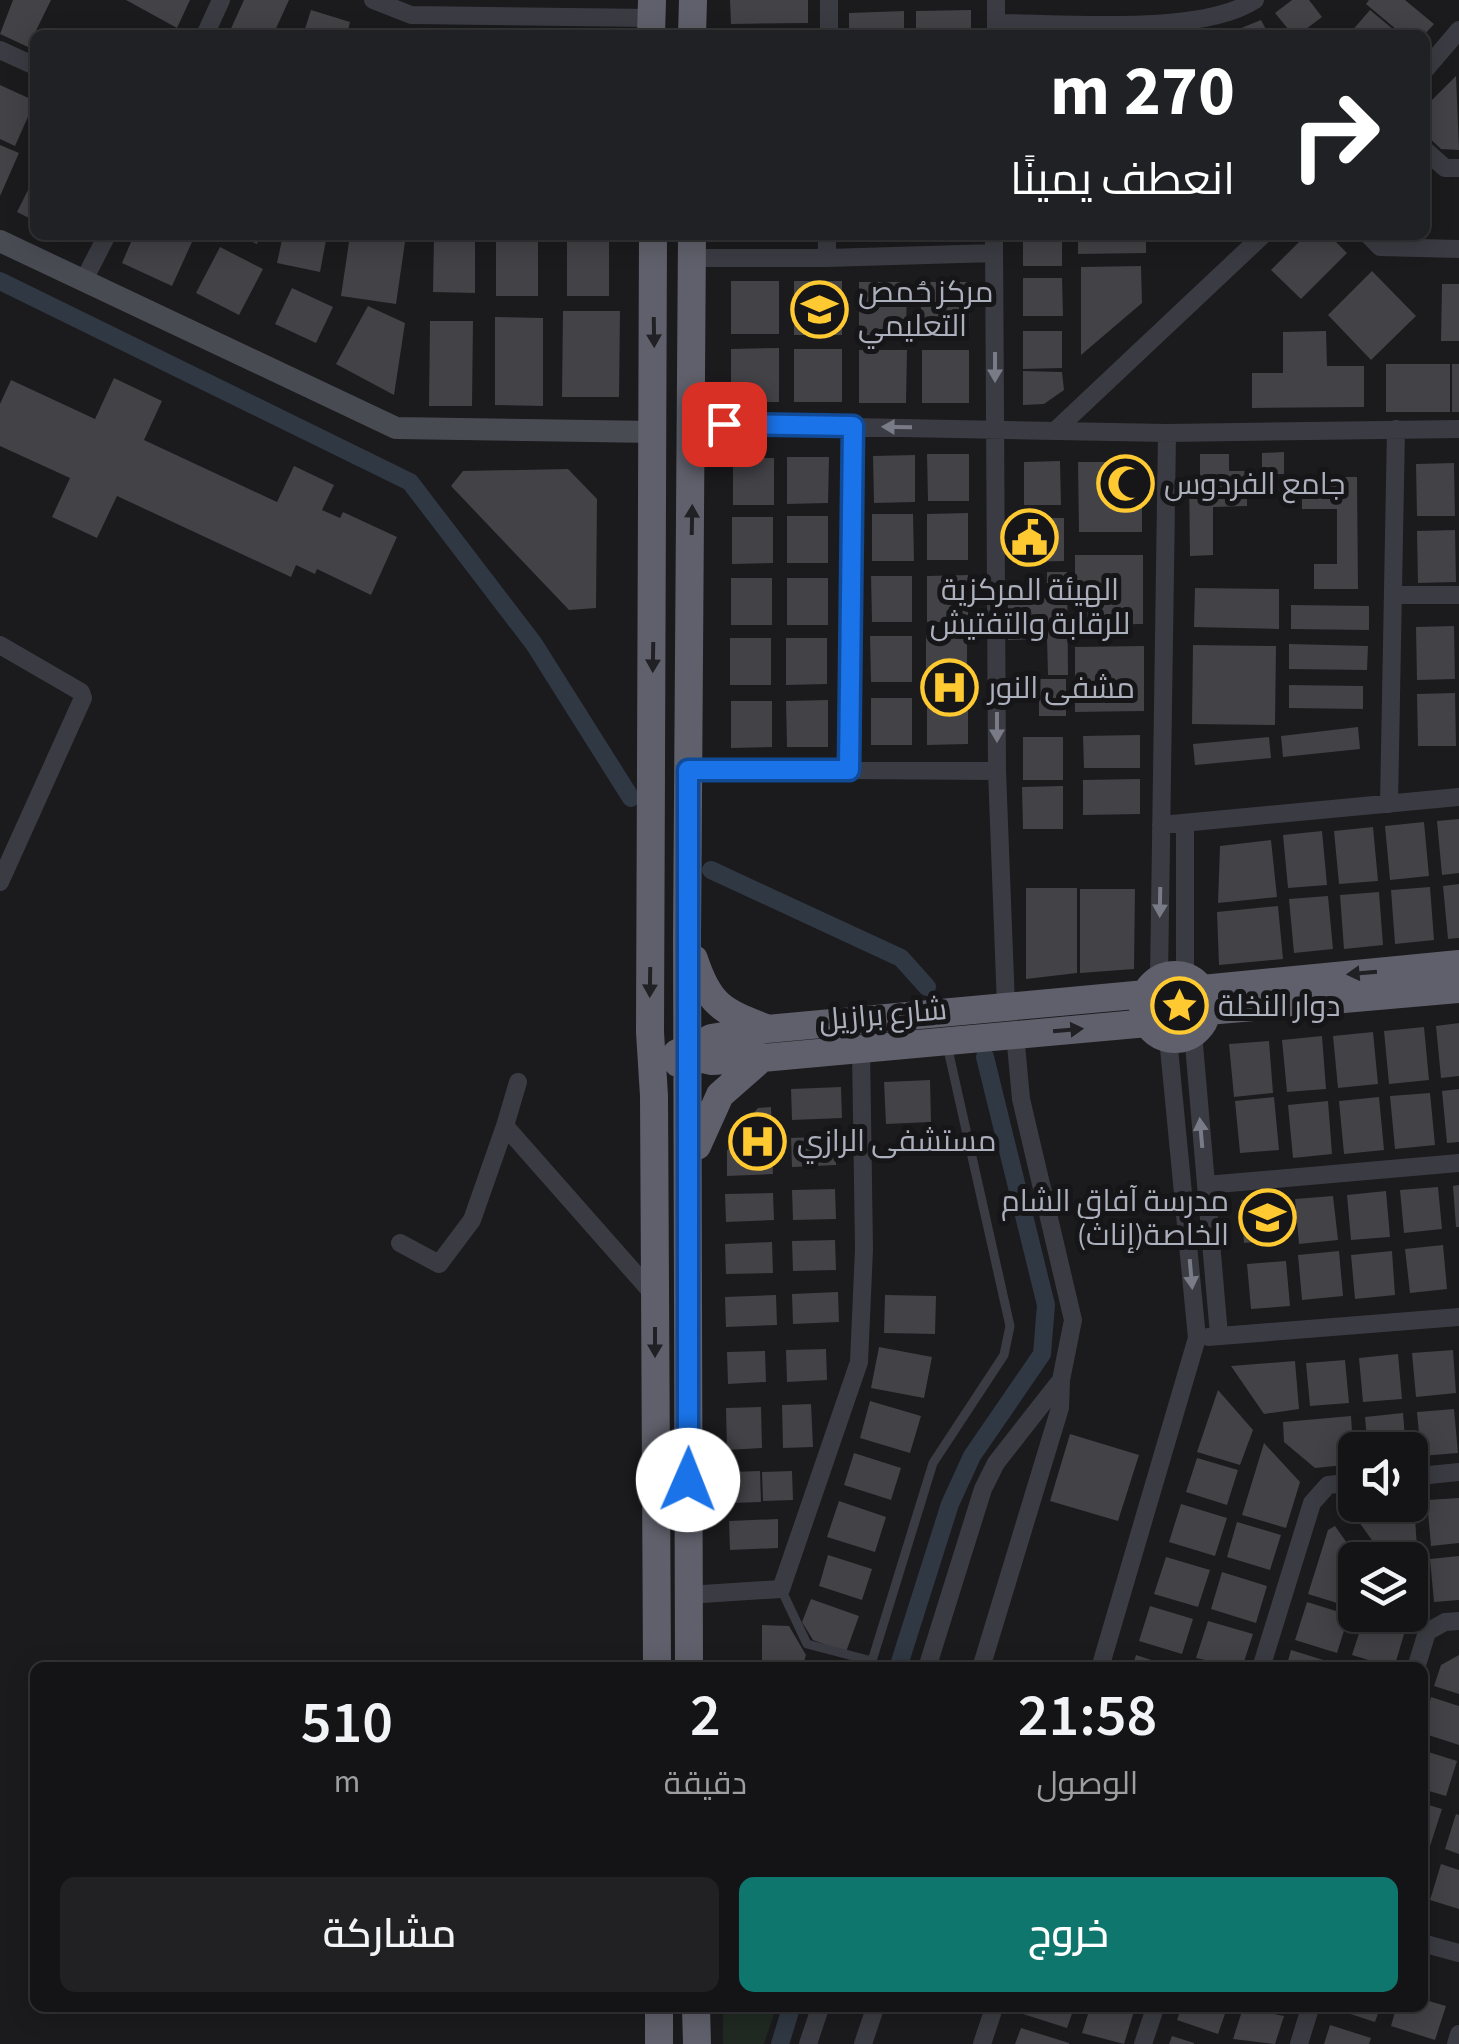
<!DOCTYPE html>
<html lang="ar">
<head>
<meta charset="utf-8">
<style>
	:root { --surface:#141416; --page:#212123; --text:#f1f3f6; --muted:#9d9ea1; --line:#333335; --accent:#0f766e }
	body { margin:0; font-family:"Source Sans 3",Cairo,sans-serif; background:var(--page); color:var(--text); direction:rtl; height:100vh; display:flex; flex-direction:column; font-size:38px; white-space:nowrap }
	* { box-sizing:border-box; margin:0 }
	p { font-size:32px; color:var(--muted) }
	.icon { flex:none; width:55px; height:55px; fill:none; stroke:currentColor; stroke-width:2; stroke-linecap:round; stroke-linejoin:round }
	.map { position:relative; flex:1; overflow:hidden; direction:ltr }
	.side { position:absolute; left:30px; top:1662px; width:1398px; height:350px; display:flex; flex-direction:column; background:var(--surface); border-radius:15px; box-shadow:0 5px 25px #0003,0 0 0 2px var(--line); direction:rtl }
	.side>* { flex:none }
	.banner { position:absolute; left:30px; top:30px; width:1400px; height:210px; border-radius:15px; box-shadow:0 5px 25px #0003,0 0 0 2px var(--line); direction:rtl; background:#202124; color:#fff; overflow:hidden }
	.tools { position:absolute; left:1338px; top:1432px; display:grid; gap:20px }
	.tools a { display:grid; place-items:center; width:90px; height:90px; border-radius:15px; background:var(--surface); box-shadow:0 5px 25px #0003,0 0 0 2px var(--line); font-size:50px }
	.pin { position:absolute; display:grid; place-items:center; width:85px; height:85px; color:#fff; margin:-42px; border-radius:20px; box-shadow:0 5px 15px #0006 }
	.me { position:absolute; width:110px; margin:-55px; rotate:1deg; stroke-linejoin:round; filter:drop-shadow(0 0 8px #0008) }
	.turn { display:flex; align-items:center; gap:35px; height:210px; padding:0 30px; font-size:45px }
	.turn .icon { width:130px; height:130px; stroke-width:2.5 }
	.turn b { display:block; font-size:70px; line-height:85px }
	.eta { display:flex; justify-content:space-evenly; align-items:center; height:170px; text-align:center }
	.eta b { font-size:60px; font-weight:600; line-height:70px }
	.action { display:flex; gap:20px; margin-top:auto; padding:20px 30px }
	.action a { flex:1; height:115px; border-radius:15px; background:var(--accent); color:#fff; font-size:40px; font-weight:600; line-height:115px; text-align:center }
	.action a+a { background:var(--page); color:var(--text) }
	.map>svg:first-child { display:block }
	.green { fill:#202922 }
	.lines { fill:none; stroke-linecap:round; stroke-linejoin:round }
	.canal { stroke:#2f3843; stroke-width:18 }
	.building { fill:#424247 }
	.service { stroke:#3b3c43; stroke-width:9 }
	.minor { stroke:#3b3c43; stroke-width:18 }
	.secondary { stroke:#494b53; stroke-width:22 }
	.trunk { stroke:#5f606b; stroke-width:28 }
	.oneway { fill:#212024 }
	.oneway2 { fill:#797c86 }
	.route-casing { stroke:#114b97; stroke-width:25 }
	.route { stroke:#1a73e8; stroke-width:18 }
	.labels { text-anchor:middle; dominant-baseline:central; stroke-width:10; stroke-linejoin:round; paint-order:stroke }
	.poi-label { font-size:30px; fill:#acb0bd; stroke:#161518; text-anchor:start }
	.street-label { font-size:30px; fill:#acb0bd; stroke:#161518 }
</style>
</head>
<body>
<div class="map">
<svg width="1459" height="2044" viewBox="0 0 1459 2044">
	<rect width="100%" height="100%" fill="#1b1a1d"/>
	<!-- green -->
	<path class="green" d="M1157 1007a18 18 0 1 1 36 0a18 18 0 1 1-36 0Z
		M723,2008H776L764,2044H723Z"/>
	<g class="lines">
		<!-- canal -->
		<path class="canal" d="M0,281L410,482L534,644L631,798
			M711,870L901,958L927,987
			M898,1668L950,1504L972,1456L1042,1354L1046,1305L985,1057
			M780,2044L791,2008"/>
	</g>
	<!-- building -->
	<path class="building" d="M13,0H51L28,47L0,34Z
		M126,0H190L177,28Z
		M244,0H289L273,35H228Z
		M730,0H808V23L731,24Z
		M1292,0H1309L1322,17L1298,35H1293L1275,13Z
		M1369,0H1405L1434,24L1424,35H1403L1366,4Z
		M311,10L350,22L347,35H303Z
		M971,10V35H916V11Z
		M1370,10L1400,35L1350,33Z
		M904,11V35H849V13Z
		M1261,20L1269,35H1224Z
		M1456,76L1459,150L1441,149L1425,134V107Z
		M0,85L35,101L15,146L0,139Z
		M0,145L19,153L0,196Z
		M35,176V221L17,212Z
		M134,235H177L192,242L172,286L122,263Z
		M236,235H261L257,244Z
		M283,235H327L320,272L277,263Z
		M350,235H406L396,304L341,296Z
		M434,235H475V293L433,292Z
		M567,235H609V296H567Z
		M1023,235H1062V266H1023Z
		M1078,235H1146V253L1078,254Z
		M1306,235H1329L1347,253L1301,299L1271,270Z
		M496,240H538V296H496Z
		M220,247L263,269L239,315L196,293Z
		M1141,266L1142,303L1081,355V267Z
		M1372,271L1416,316L1371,360L1328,315Z
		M1023,278H1062L1063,316H1023Z
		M731,281H779V334H731Z
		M794,281H842V335H794Z
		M859,282H907L906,335H859Z
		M921,282H970L969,336H921Z
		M1442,284H1459V341H1441Z
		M292,288L333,307L316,343L275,324Z
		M368,306L405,323L394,395L336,364Z
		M563,311H620L619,397H562Z
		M495,317L543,318V406L495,405Z
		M430,321H473L472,406H429Z
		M1023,331H1062V368L1023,369Z
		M1326,331L1327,366H1364V407L1252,408V373H1283V332Z
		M779,348V402H731V349Z
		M794,349H842V402H794Z
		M859,350H907L906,403H859Z
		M922,350H969V403H922Z
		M1386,364H1450V412H1386Z
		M1452,364H1459V412H1452Z
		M1023,371L1062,372L1064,390L1044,404L1023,405Z
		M114,378L162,401L144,440L277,502L294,466L334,485L322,510L340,518L343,512L397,537L371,595L317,569L315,574L296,565L291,577L117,496L97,538L52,517L70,478L0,446V404L11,380L95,419Z
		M1284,452V474H1262V453Z
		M927,454H969V501H928Z
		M1200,454H1229V471H1247V506L1213,507V555L1190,556L1189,476H1200Z
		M915,455V502L874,503L873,456Z
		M787,457H829L828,503L787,504Z
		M733,458H774V505H733Z
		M1060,461L1061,505H1024V462Z
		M1078,462H1142V532H1079Z
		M1454,463L1455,516H1417L1416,464Z
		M568,469L597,499L596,608L569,610L451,486L463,471Z
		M1302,477H1357L1358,589H1314V564H1337V509H1302Z
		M968,513V560H927V514Z
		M872,514H913L914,561H872Z
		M787,516H828V563H787Z
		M732,517H773V563L732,564Z
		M1021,518H1064V561L1021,562Z
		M1455,530L1456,582L1418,583L1417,531Z
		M1075,555H1143V624L1075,625Z
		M1047,572H1067L1068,675H1048L1047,639L1008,640V599L1047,598Z
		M968,575V622H927V576Z
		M871,576H912V622H872Z
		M731,578H772V625H731Z
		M787,578H828V625H787Z
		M1195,588L1279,589V629L1194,627Z
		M1291,605L1369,606V630L1291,629Z
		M1454,626L1455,679L1417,680L1416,627Z
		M926,635H967V682H926Z
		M870,636H912V682H871Z
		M730,638H771V685H730Z
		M786,638H827V684L786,685Z
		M1289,644L1368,646L1367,670L1289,669Z
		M1193,645L1276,646L1275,725L1192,724Z
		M1144,646V711L1075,712V647Z
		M1039,679H1066V716H1039Z
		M1289,685L1363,686V709L1289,708Z
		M1455,693L1456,746H1418L1417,694Z
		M871,698H912V745H871Z
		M927,698H968V744L927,745Z
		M828,700V747H787L786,701Z
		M731,701H772V747L731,748Z
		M1358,727L1360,749L1283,757L1281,736Z
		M1140,735V768H1084L1083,736Z
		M1023,737H1063V780H1023Z
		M1269,737L1271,758L1195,765L1193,744Z
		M1140,779V814L1083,815V780Z
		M1063,786V829H1023L1022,787Z
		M1459,819V873L1442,875L1437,821Z
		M1424,822L1429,876L1390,880L1385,826Z
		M1373,827L1378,881L1339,884L1334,831Z
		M1322,831L1327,885L1288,888L1283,835Z
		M1271,840L1277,897L1218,903L1220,846Z
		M1459,884V938L1448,939L1443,886Z
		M1430,887L1434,940L1395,944L1391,890Z
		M1026,888H1077V973L1026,979Z
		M1080,889H1135L1134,969L1080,973Z
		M1379,892L1383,945L1344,949L1340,895Z
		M1328,896L1333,949L1294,953L1289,899Z
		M1278,906L1283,959L1219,965L1217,912Z
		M1459,1023V1076L1441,1078L1436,1026Z
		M1424,1027L1429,1080L1389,1084L1384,1031Z
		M1373,1032L1378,1084L1338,1088L1333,1036Z
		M1322,1036L1326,1089L1287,1092L1282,1040Z
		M1269,1041L1273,1093L1234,1097L1229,1044Z
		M930,1080L931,1122L886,1124L884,1082Z
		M841,1087L842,1118L792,1120L791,1089Z
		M1459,1089V1142L1447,1143L1442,1091Z
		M1430,1093L1435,1145L1395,1149L1390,1096Z
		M1274,1097L1279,1150L1240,1153L1235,1101Z
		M1379,1097L1384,1150L1344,1154L1339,1101Z
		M1328,1101L1332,1154L1293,1158L1288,1105Z
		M771,1107L773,1174L727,1176V1151L735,1133L758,1108Z
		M836,1136V1165L792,1167L791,1138Z
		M1459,1185V1227H1456L1453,1186Z
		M1438,1187L1442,1229L1404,1233L1400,1190Z
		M835,1189L836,1219L793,1220L792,1190Z
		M1386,1191L1390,1237L1351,1240L1347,1195Z
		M773,1193L774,1220L726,1222L725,1194Z
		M1281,1196L1285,1239L1244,1243L1241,1200Z
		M1333,1196L1338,1240L1299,1244L1295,1199Z
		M835,1240L836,1270L793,1271L792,1241Z
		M772,1242L773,1273L726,1274L725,1244Z
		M1443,1245L1447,1289L1410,1293L1405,1249Z
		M1339,1251L1343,1296L1302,1300L1298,1255Z
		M1392,1251L1395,1295L1355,1299L1351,1255Z
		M1286,1261L1290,1306L1251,1309L1247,1264Z
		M838,1292L839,1322L793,1324L792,1294Z
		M776,1295L777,1325L726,1327L725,1297Z
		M885,1295L936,1296L935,1334L884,1333Z
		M879,1347L932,1357L924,1398L871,1388Z
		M826,1349L827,1380L787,1382L786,1350Z
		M1453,1350L1456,1393L1416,1397L1412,1353Z
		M765,1351L766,1382L728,1384L727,1352Z
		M1398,1354L1402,1399L1363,1402L1359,1358Z
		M1345,1360L1349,1403L1310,1406L1306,1363Z
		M1295,1361L1299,1409L1264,1414L1231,1366Z
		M1218,1390L1253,1430L1240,1465L1197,1452Z
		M870,1401L921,1416L910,1453L860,1438Z
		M811,1404L813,1447L783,1448L782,1405Z
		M761,1407L762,1448L727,1450L726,1408Z
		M1454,1409L1458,1453L1421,1456L1417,1412Z
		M1403,1413L1406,1450H1368L1365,1417Z
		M1351,1416L1354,1464L1315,1468L1284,1442L1283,1422Z
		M1070,1434L1139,1455L1118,1521L1050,1501Z
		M1264,1443L1300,1482L1286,1528L1242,1515Z
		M854,1453L901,1468L891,1500L844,1485Z
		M1197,1458L1238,1470L1227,1505L1186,1492Z
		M760,1471L761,1502L731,1503V1472Z
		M792,1471L793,1500L763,1501L762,1472Z
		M1459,1498V1543L1431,1546L1427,1500Z
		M839,1501L886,1517L875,1552L827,1537Z
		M1414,1502L1417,1548L1379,1550L1349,1508Z
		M1181,1504L1227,1518L1215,1556L1169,1542Z
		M778,1519V1548L730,1550L729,1521Z
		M1237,1522L1281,1535L1270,1570L1227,1557Z
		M1335,1526L1359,1560H1355L1350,1607L1308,1594L1328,1530Z
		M828,1555L872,1569L862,1600L819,1586Z
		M1459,1556V1600L1434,1602L1430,1559Z
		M1166,1557L1210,1570L1198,1607L1154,1594Z
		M1419,1559L1422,1604L1414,1616L1410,1614V1560Z
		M1222,1572L1267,1586L1256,1623L1211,1609Z
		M811,1599L859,1616L846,1652L813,1640L802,1622Z
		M1307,1602L1349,1615L1337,1653L1295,1640Z
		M1150,1606L1193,1619L1182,1654L1139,1641Z
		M1364,1618L1405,1631L1394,1668L1352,1655Z
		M1208,1621L1253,1634L1242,1668L1196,1658Z
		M762,1625L789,1626L806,1655L802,1668H762Z
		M1291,1650L1333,1663L1332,1668H1286Z
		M1136,1655L1173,1667V1668H1132Z
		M1459,1655V1694L1434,1686L1441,1665Z
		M1431,1697L1459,1706V1745L1422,1733Z
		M1422,1750L1457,1761L1446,1796L1422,1789Z
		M1422,1803L1442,1809L1430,1846L1422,1844Z
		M1456,1814L1459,1815V1854L1445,1849Z
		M1441,1864L1459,1870V1909L1430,1900Z
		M1422,1999L1446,2006L1435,2040L1391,2026L1396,2008H1422Z
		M1025,2008H1074L1067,2028L1023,2014Z
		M1090,2008H1135L1124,2044L1082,2033Z
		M1181,2008H1227L1218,2034L1177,2020Z
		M1243,2008L1284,2016L1275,2044L1233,2039Z
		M1332,2008H1380L1375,2022Z
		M1330,2025L1371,2038L1369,2044H1324Z
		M1021,2028L1069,2043V2044H1015Z
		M1172,2036L1194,2043V2044H1169Z"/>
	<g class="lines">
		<!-- service -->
		<path class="service" d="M781,1589L807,1644L872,1661L933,1463L1004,1355L1010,1326L947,1045"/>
		<!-- minor -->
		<path class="minor" d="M373,0L411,15L651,18
			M996,0V34
			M996,23C1064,23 1200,36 1255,0
			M205,35L221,0
			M829,35V0
			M0,50L35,66
			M1425,70L1459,30
			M1425,150L1445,168H1459
			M994,235L997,771L1006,1006
			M1368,235L1380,247L1459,249
			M692,258H827V235
			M827,258L994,253
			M84,280L107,235
			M692,424L1167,433L1459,429
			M1058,428L1263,235
			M1393,595H1459
			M0,645L81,692L83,698L0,882
			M688,769L997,771
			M849,770L853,427
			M1389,804L1396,429
			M1161,825L1459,797
			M1185,976V823
			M1159,979L1167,433
			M1193,1033L1219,1335
			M505,1126L518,1082
			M1206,1185L1459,1163
			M400,1243L439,1264L472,1220L505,1126L655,1296
			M1208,1337L1459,1317
			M1410,1477L1459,1472
			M687,1595L781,1589L859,1362L864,1249L861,1049
			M927,1668L983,1489L996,1463L1061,1380L1073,1320L1021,1099L1015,1034
			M981,1668L1060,1408L1061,1380
			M1100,1668L1197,1338L1168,1038
			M1261,1668L1312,1503L1328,1485L1355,1482
			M1416,1668L1427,1632L1445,1622L1459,1621
			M1422,1943L1459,1953
			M808,2044L820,2008
			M863,2044L875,2008
			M982,2044L994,2008
			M1143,2044L1155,2008
			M1299,2044L1310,2008
			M1456,2044L1459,2034"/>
		<!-- secondary -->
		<path class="secondary" d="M0,241L396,428L655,432"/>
		<!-- trunk -->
		<path class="trunk" d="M651,35L652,0
			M692,35L693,0
			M653,235L650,1032L654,1096L657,1668
			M694,959C709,1005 722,1011 766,1028
			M1143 1007a32 32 0 1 1 64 0a32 32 0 1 1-64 0Z
			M1202,989L1459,964
			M1207,1011L1459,989
			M677,1053L712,1061L762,1058L1148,1023
			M678,1063L711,1038L767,1029L1146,994
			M697,1146L720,1095L762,1058
			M689,1668L687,937L692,235
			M659,2008V2044
			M696,2008L697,2044"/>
	</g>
	<!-- one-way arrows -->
	<defs><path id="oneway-solid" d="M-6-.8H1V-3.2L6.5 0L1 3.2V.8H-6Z" transform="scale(2.5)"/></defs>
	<g class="oneway">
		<use href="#oneway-solid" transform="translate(654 332) rotate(89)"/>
		<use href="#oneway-solid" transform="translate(692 520) rotate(-89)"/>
		<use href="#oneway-solid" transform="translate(653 657) rotate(91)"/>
		<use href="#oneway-solid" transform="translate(1362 973) rotate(175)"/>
		<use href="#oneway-solid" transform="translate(650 982) rotate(91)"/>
		<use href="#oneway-solid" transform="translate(1068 1030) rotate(-5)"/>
		<use href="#oneway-solid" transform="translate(655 1342) rotate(90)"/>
	</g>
	<g class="oneway2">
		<use href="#oneway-solid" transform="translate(995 367) rotate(90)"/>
		<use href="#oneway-solid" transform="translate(897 427) rotate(-179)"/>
		<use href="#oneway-solid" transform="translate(997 727) rotate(90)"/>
		<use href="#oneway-solid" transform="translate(1160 902) rotate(91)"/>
		<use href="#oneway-solid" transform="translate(1201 1133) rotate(-95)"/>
		<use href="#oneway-solid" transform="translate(1191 1274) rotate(85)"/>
	</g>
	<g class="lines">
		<defs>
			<path id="route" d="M688,1480V770H849L853,426L724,424"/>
		</defs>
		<!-- route casing -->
		<use href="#route" class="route-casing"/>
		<!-- route -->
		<use href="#route" class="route"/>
	</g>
	<!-- icons -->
	<defs>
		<symbol id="school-ring" viewBox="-11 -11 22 22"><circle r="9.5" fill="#161518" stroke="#ffca31" stroke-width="1.5"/><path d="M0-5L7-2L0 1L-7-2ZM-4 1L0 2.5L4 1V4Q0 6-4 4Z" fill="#ffca31"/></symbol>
		<symbol id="mosque-ring" viewBox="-11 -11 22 22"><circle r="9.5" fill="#161518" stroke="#ffca31" stroke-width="1.5"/><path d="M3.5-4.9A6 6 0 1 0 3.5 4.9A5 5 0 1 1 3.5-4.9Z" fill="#ffca31"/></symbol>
		<symbol id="civic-ring" viewBox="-11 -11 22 22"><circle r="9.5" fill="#161518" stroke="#ffca31" stroke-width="1.5"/><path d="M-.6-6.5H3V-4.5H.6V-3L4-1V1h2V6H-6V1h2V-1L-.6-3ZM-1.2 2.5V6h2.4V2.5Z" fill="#ffca31"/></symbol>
		<symbol id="hospital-ring" viewBox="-11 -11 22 22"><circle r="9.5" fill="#161518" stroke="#ffca31" stroke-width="1.5"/><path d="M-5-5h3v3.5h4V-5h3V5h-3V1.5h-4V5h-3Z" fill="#ffca31"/></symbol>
		<symbol id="sight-ring" viewBox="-11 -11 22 22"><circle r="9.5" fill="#161518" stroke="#ffca31" stroke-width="1.5"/><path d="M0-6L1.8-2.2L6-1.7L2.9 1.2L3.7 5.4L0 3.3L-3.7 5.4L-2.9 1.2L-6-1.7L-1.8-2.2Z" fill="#ffca31"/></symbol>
	</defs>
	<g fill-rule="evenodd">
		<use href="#school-ring" x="788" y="278" width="63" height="63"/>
		<use href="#mosque-ring" x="1094" y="452" width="63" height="63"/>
		<use href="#civic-ring" x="998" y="506" width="63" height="63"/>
		<use href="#hospital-ring" x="918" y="656" width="63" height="63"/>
		<use href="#sight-ring" x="1148" y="974" width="63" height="63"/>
		<use href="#hospital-ring" x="726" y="1110" width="63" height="63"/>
		<use href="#school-ring" x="1236" y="1186" width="63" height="63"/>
	</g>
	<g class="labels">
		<!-- poi labels -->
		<g class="poi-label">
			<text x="858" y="292">مركز حُمص<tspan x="858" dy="34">التعليمي</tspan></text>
			<text x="1164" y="484">جامع الفردوس</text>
			<text x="1030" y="590" text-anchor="middle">الهيئة المركزية<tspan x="1030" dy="34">للرقابة والتفتيش</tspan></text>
			<text x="988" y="688">مشفى النور</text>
			<text x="1218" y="1006">دوار النخلة</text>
			<text x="797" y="1141">مستشفى الرازي</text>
			<text x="1229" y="1201" text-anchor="end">مدرسة آفاق الشام<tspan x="1229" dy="34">الخاصة(إناث)</tspan></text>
		</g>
		<!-- street labels -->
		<g class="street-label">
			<text transform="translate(883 1015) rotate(-5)">شارع برازيل</text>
		</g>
	</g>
</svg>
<div class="tools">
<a><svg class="icon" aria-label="sound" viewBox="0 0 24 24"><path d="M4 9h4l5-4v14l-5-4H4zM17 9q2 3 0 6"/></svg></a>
<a><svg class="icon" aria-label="layers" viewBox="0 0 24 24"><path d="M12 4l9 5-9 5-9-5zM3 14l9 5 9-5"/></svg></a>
</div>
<div class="pin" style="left:724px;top:424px;background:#d93025"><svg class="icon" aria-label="arrive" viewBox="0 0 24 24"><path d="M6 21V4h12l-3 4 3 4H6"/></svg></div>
<svg class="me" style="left:688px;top:1480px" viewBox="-20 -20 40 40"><circle r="19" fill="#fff"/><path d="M0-13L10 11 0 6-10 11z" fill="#1a73e8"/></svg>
<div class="banner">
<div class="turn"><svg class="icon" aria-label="right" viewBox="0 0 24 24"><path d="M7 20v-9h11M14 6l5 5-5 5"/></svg><div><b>270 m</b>انعطف يمينًا</div></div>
</div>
<section class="side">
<div class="eta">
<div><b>21:58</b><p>الوصول</p></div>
<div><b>2</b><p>دقيقة</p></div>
<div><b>510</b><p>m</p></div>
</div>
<div class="action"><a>خروج</a><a>مشاركة</a></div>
</section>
</div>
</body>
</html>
